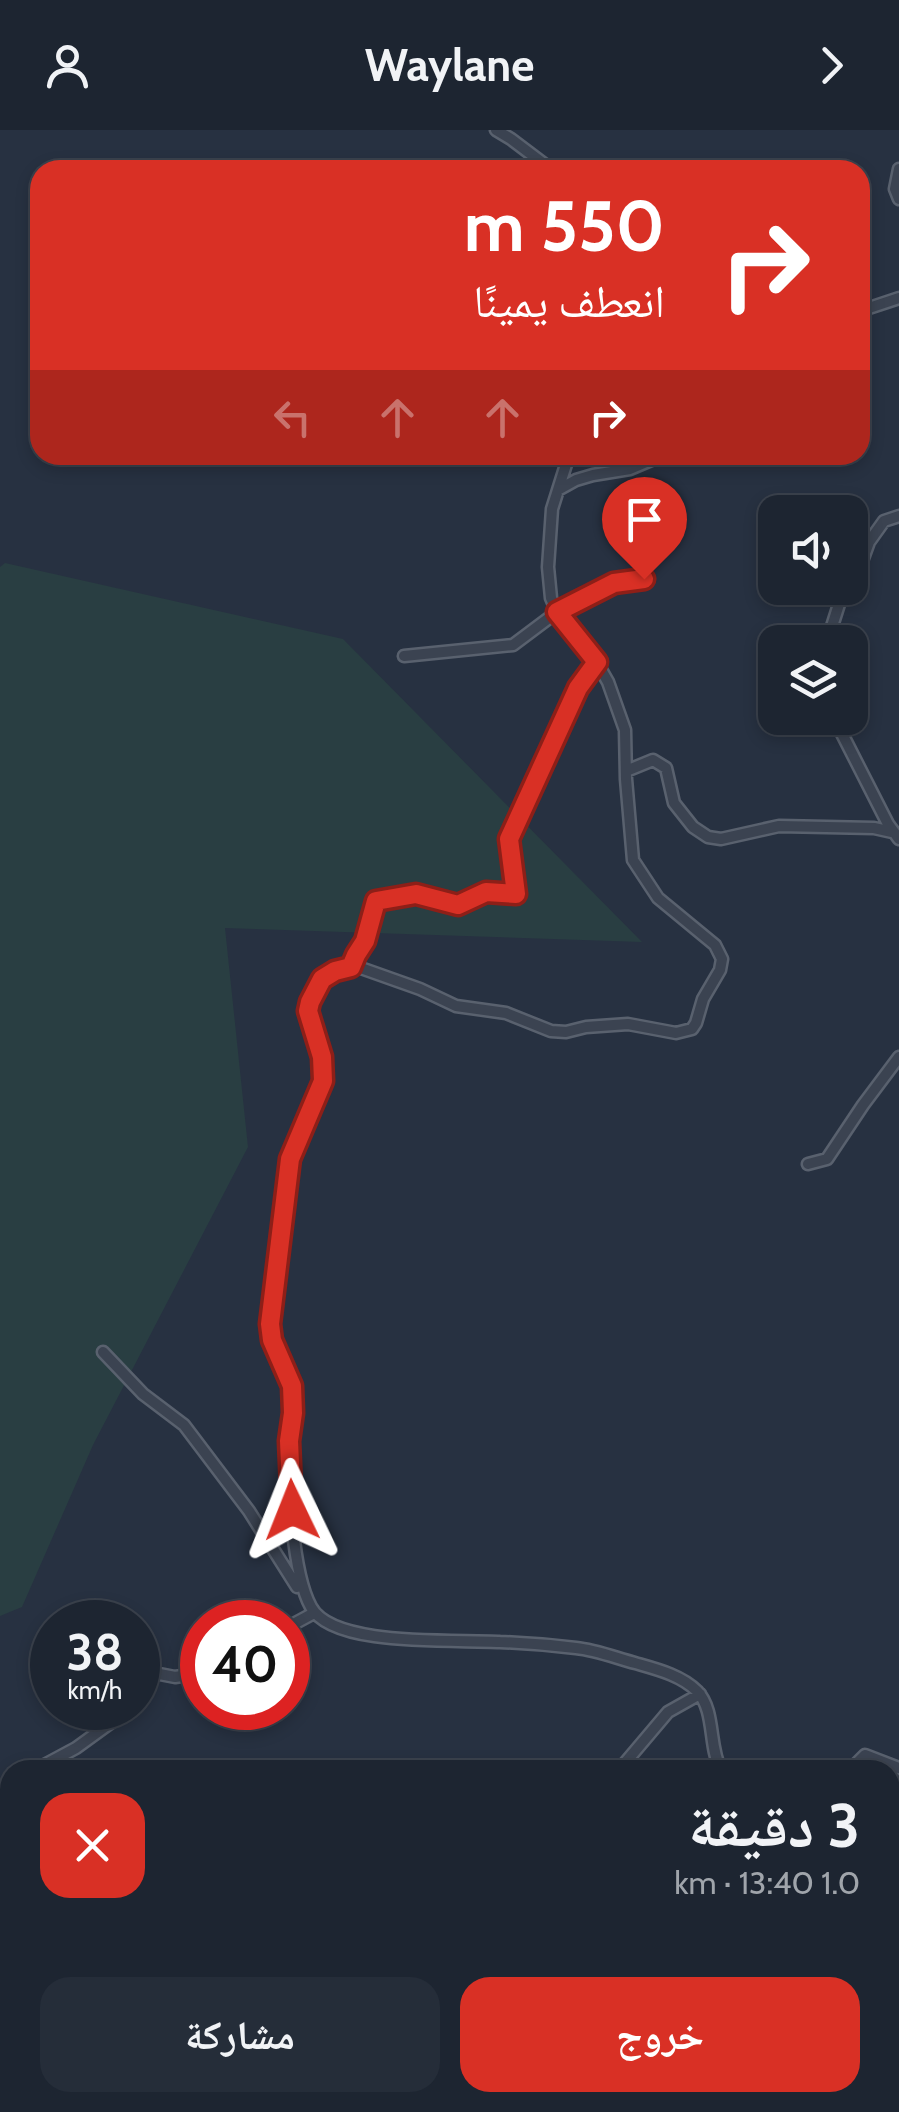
<!DOCTYPE html>
<html lang="ar">
<head>
<meta charset="utf-8">
<style>
	:root { --surface:#1d2531; --page:#252d39; --text:#f1f3f6; --muted:#a0a5ab; --line:#3b424d; --accent:#d93025 }
	body { margin:0; font-family:Cabin,"Noto Naskh Arabic",sans-serif; background:var(--page); color:var(--text); direction:rtl; height:100vh; display:flex; flex-direction:column; font-size:38px; white-space:nowrap }
	* { box-sizing:border-box; margin:0 }
	p { font-size:32px; color:var(--muted) }
	.icon { flex:none; width:55px; height:55px; fill:none; stroke:currentColor; stroke-width:2; stroke-linecap:round; stroke-linejoin:round }
	.map { position:relative; flex:1; overflow:hidden; direction:ltr }
	.side { position:absolute; left:0px; top:1630px; width:900px; height:352px; display:flex; flex-direction:column; background:var(--surface); border-radius:30px 30px 0 0; box-shadow:0 5px 15px #0003,0 0 0 2px var(--line); direction:rtl }
	.side>* { flex:none }
	.top-card { position:absolute; left:30px; top:30px; width:840px; height:305px; border-radius:30px; box-shadow:0 5px 15px #0003,0 0 0 2px var(--line); direction:rtl; background:#d93025; color:#fff; overflow:hidden }
	.controls { position:absolute; left:758px; top:365px; display:grid; gap:20px }
	.controls a { display:grid; place-items:center; width:110px; height:110px; border-radius:20px; background:var(--surface); box-shadow:0 5px 15px #0003,0 0 0 2px var(--line); font-size:50px }
	.speed { position:absolute; left:30px; top:1470px; display:flex; gap:20px; font-size:50px; font-weight:700; text-align:center }
	.speed>* { display:grid; place-content:center; width:130px; height:130px; border-radius:50%; background:var(--surface); box-shadow:0 5px 15px #0003,0 0 0 2px var(--line); line-height:1 }
	.speed small { font-size:25px; font-weight:400 }
	.speed .limit { border:15px solid #d22; background:#fff; color:#111 }
	.pin { position:absolute; display:grid; place-items:center; width:85px; height:85px; color:#fff; margin:-102px -42px; border-radius:50% 50% 50% 0; rotate:-45deg; box-shadow:0 0 10px #0007 }
	.pin .icon { rotate:45deg }
	.me { position:absolute; width:110px; margin:-55px; rotate:358deg; stroke-linejoin:round; filter:drop-shadow(0 0 8px #0008) }
	.turn { display:flex; align-items:center; gap:35px; height:210px; padding:0 40px; font-size:45px }
	.turn .icon { width:130px; height:130px; stroke-width:2.5 }
	.turn b { display:block; font-size:70px; line-height:85px }
	.lanes { display:flex; align-items:center; height:95px; padding:0 40px; background:#0003; justify-content:center; gap:50px; direction:ltr }
	.lanes .off { opacity:.35 }
	.round { display:grid; place-items:center; flex:none; width:105px; height:105px; border-radius:30px; background:var(--page) }
	.overview { display:flex; align-items:center; justify-content:space-between; height:170px; padding:0 40px }
	h1 { font-size:60px; font-weight:700; line-height:75px }
	.primary-button { display:flex; gap:20px; margin-top:auto; padding:20px 40px }
	.primary-button a { flex:1; height:115px; border-radius:30px; background:var(--accent); color:#fff; font-size:40px; font-weight:700; line-height:115px; text-align:center }
	.primary-button a+a { background:var(--page); color:var(--text) }
	header { display:flex; justify-content:space-between; align-items:center; height:130px; padding:0 40px; background:var(--surface); font-size:45px; font-weight:700 }
	.map>svg:first-child { display:block }
	.green { fill:#293e42 }
	.lines { fill:none; stroke-linecap:round; stroke-linejoin:round }
	.minor-casing { stroke:#59616e; stroke-width:15 }
	.minor { stroke:#3b4351; stroke-width:10 }
	.route-casing { stroke:#8d1f18; stroke-width:25 }
	.route { stroke:#d93025; stroke-width:18 }
</style>
</head>
<body>
<header><svg class="icon" aria-label="forward" viewBox="0 0 24 24"><path d="M9 5l7 7-7 7"/></svg>Waylane<svg class="icon" aria-label="person" viewBox="0 0 24 24"><circle cx="12" cy="8" r="4"/><path d="M4 21q1-7 8-7t8 7"/></svg></header>
<div class="map">
<svg width="899" height="1982" viewBox="0 0 899 1982">
	<rect width="100%" height="100%" fill="#273141"/>
	<!-- green -->
	<path class="green" d="M5,433L343,509L642,812L225,798L248,1017L93,1315L22,1477L0,1486V437Z
		M10,1784V1972L277,1973L274,1982H0V1794Z"/>
	<g class="lines">
		<defs>
			<path id="minor" d="M496,0L511,9L552,40
				M899,39L895,59L899,69
				M860,181L899,168
				M569,325L552,379L548,437L551,468L559,486L592,524L608,552L625,600L626,649L633,730L658,768L715,815L722,829L720,840L703,869L696,893L692,899L676,903L628,894L586,897L566,902L551,901L506,883L456,876L420,859L358,837L335,841L322,849L310,872L308,881L322,927L323,951L290,1029L270,1194C273,1217 288,1237 292,1259C295,1277 290,1294 289,1312C288,1353 292,1443 311,1477C333,1518 457,1509 500,1512C525,1513 551,1515 576,1518C596,1520 616,1528 635,1533C656,1539 681,1545 697,1561C716,1581 708,1616 721,1640
				M558,360L576,350L593,345L630,339L663,325
				M827,512L841,468L853,456L869,412L884,391L899,386
				M404,526L513,515L557,482L614,453L644,449
				M834,588L888,694L899,709
				M626,641L653,630L666,638L674,673L693,697L708,707L721,709L779,696L874,698L892,702
				M351,837L355,825L365,811L376,771L416,764L458,775L486,762L516,764L509,709L578,558L597,533
				M808,1034L827,1029L863,975L899,927
				M103,1222L143,1264L184,1295L249,1381L297,1457
				M288,1497L314,1483
				M138,1543L139,1540L175,1547L202,1543
				M35,1640L76,1618L120,1586L123,1578
				M619,1640L668,1582L700,1564
				M857,1640L855,1635L865,1625L899,1638
				M0,1659L10,1653
				M890,1711V1713
				M890,1756L899,1765
				M890,1825L899,1791
				M890,1861L899,1877
				M699,1972L701,1982
				M168,1982L177,1972"/>
		</defs>
		<!-- minor casing -->
		<use href="#minor" class="minor-casing"/>
		<!-- minor -->
		<use href="#minor" class="minor"/>
	</g>
	<g class="lines">
		<defs>
			<path id="route" d="M292,1380L289,1311L293,1283L292,1256L272,1210L270,1194L290,1029L323,951L322,927L308,881L310,872L322,849L335,841L351,837L356,825L365,811L376,771L416,764L458,775L486,762L516,764L509,709L578,558L597,532L557,482L614,453L644,449"/>
		</defs>
		<!-- route casing -->
		<use href="#route" class="route-casing"/>
		<!-- route -->
		<use href="#route" class="route"/>
	</g>
</svg>
<div class="controls">
<a><svg class="icon" aria-label="sound" viewBox="0 0 24 24"><path d="M4 9h4l5-4v14l-5-4H4zM17 9q2 3 0 6"/></svg></a>
<a><svg class="icon" aria-label="layers" viewBox="0 0 24 24"><path d="M12 4l9 5-9 5-9-5zM3 14l9 5 9-5"/></svg></a>
</div>
<div class="speed"><div>38<small>km/h</small></div><div class="limit">40</div></div>
<div class="pin" style="left:644px;top:449px;background:#d93025"><svg class="icon" aria-label="arrive" viewBox="0 0 24 24"><path d="M6 21V4h12l-3 4 3 4H6"/></svg></div>
<svg class="me" style="left:292px;top:1380px" viewBox="-20 -20 40 40"><path d="M0-17L14 15 0 8-14 15z" fill="#d93025" stroke="#fff" stroke-width="4"/></svg>
<div class="top-card">
<div class="turn"><svg class="icon" aria-label="right" viewBox="0 0 24 24"><path d="M7 20v-9h11M14 6l5 5-5 5"/></svg><div><b>550 m</b>انعطف يمينًا</div></div>
<div class="lanes"><svg class="icon off" aria-label="left" viewBox="0 0 24 24"><path d="M17 20v-9H6M10 6l-5 5 5 5"/></svg><svg class="icon off" aria-label="ahead" viewBox="0 0 24 24"><path d="M12 20V5M6 11l6-6 6 6"/></svg><svg class="icon off" aria-label="ahead" viewBox="0 0 24 24"><path d="M12 20V5M6 11l6-6 6 6"/></svg><svg class="icon" aria-label="right" viewBox="0 0 24 24"><path d="M7 20v-9h11M14 6l5 5-5 5"/></svg></div>
</div>
<section class="side">
<div class="overview"><div><h1>3 دقيقة</h1><p>1.0 km · 13:40</p></div><a class="round" style="background:#d93025;color:#fff"><svg class="icon" aria-label="close" viewBox="0 0 24 24"><path d="M6 6l12 12M18 6L6 18"/></svg></a></div>
<div class="primary-button"><a>خروج</a><a>مشاركة</a></div>
</section>
</div>
</body>
</html>
